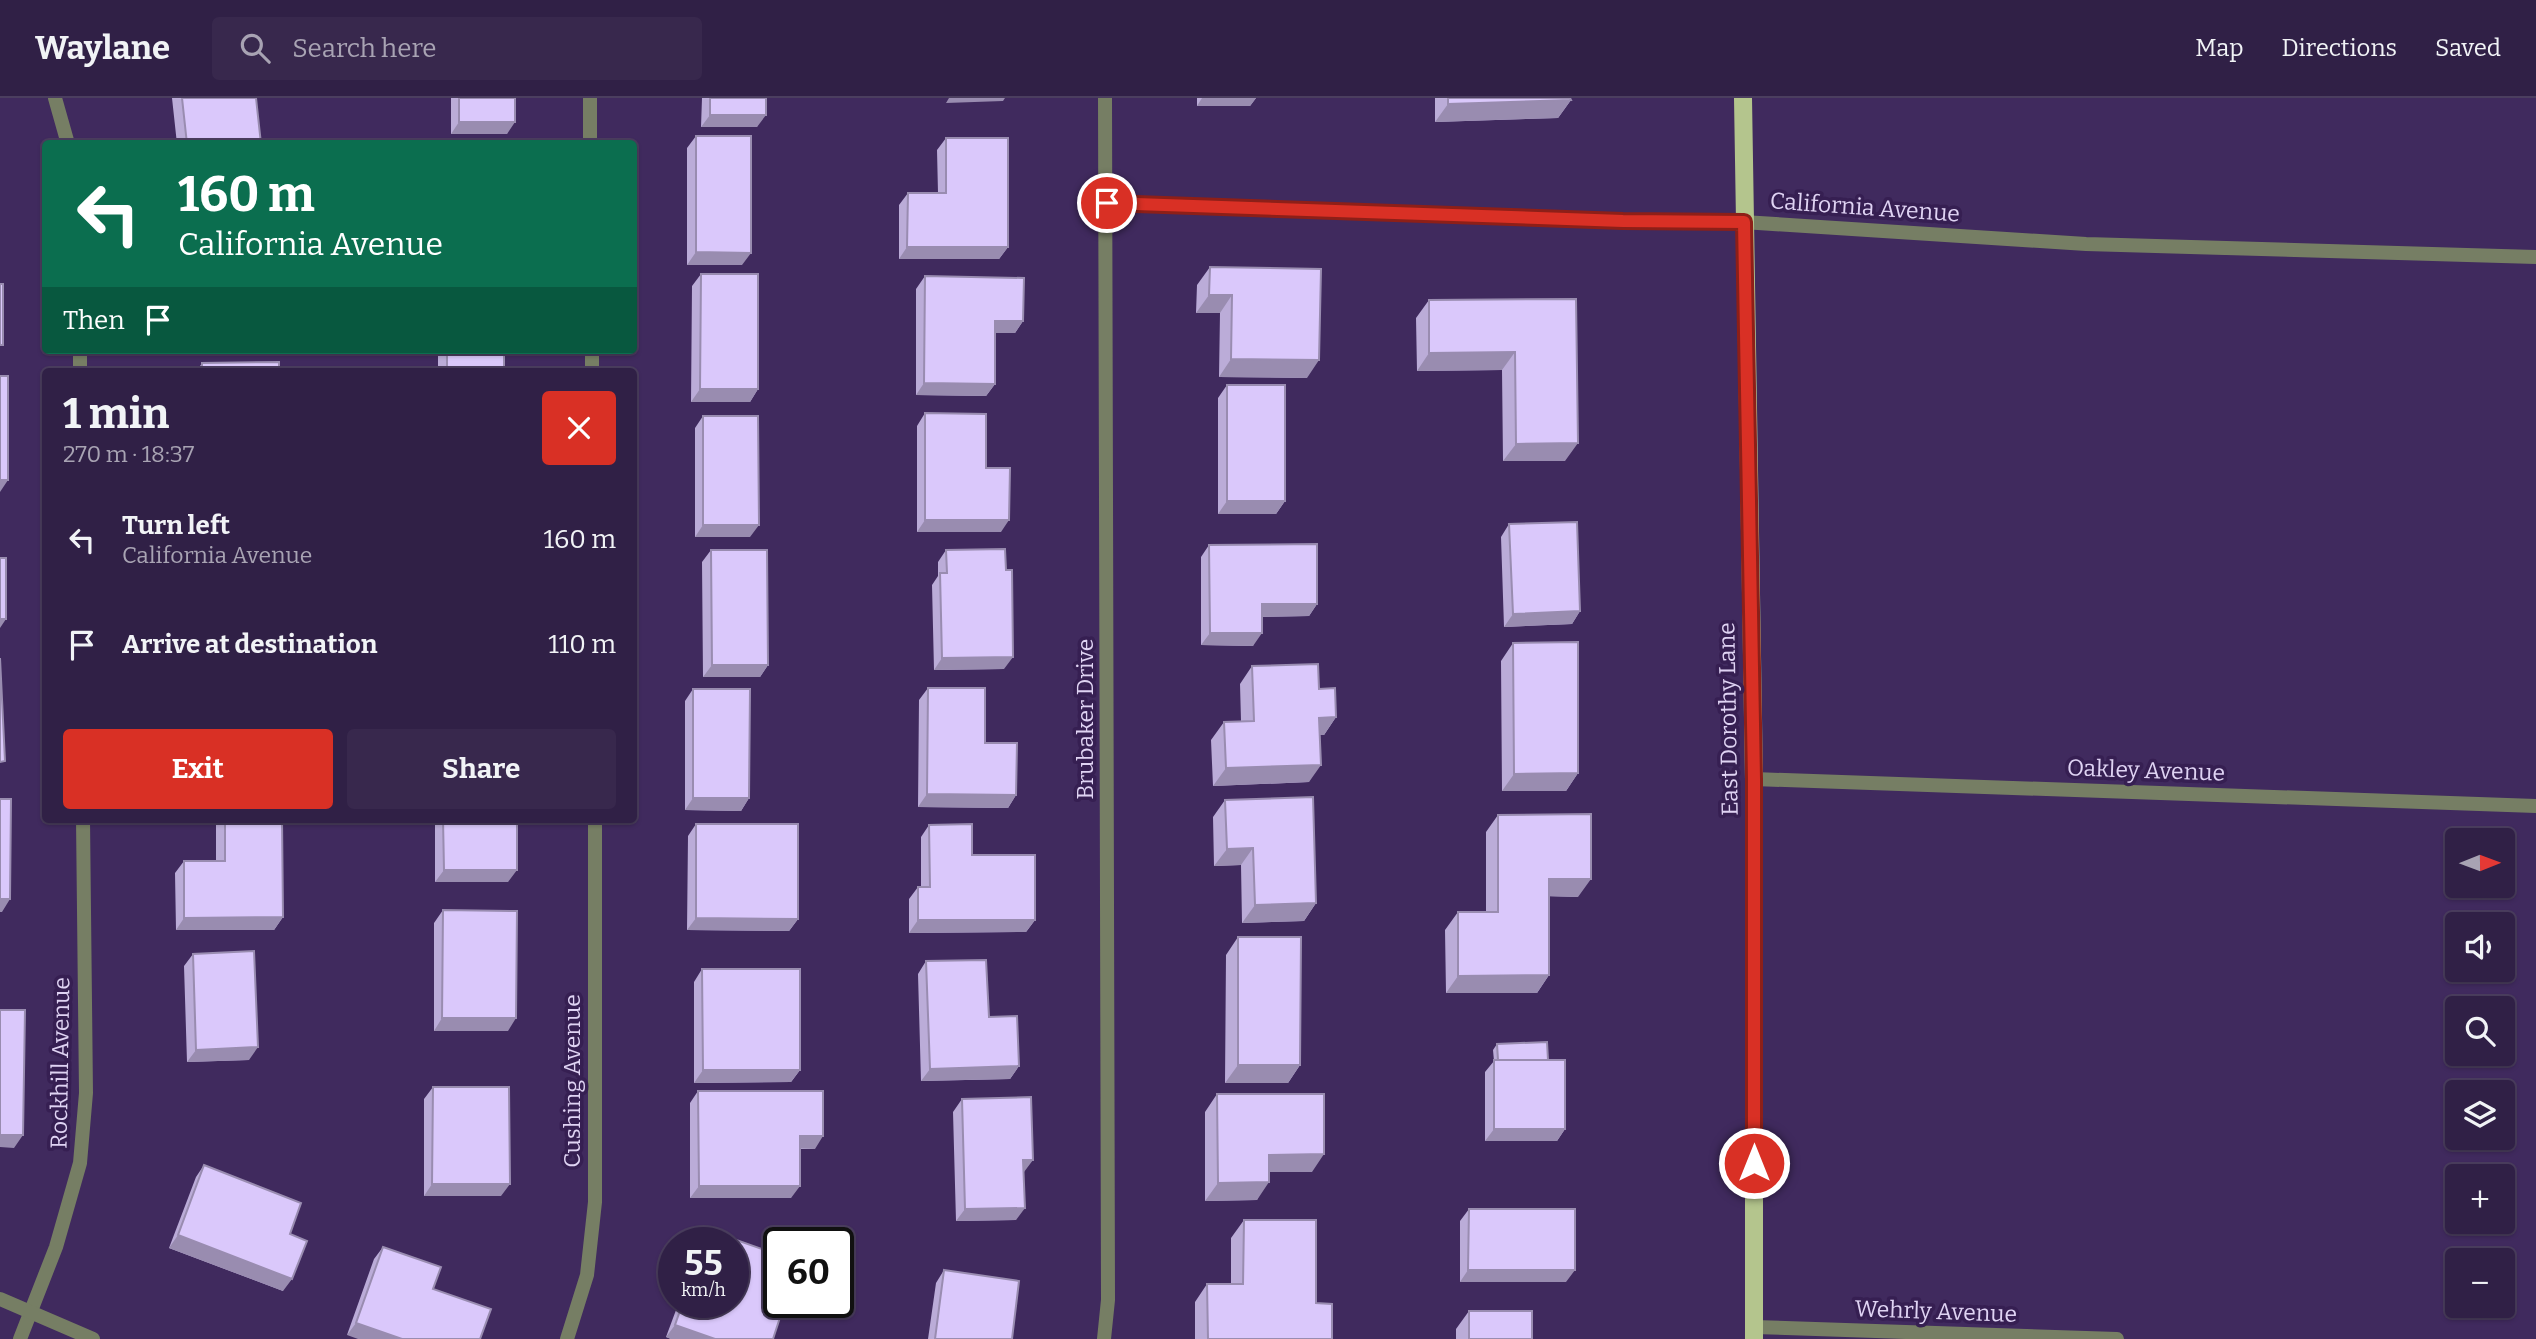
<!DOCTYPE html>
<html lang="en">
<head>
<meta charset="utf-8">
<style>
	:root { --surface:#302046; --page:#38284d; --text:#f1f3f6; --muted:#a8a3b3; --line:#4b3e5f; --accent:#d93025 }
	body { margin:0; font-family:Bitter,serif; background:var(--page); color:var(--text); height:100vh; display:flex; flex-direction:column; font-size:26px; white-space:nowrap }
	* { box-sizing:border-box; margin:0 }
	p { font-size:23px; color:var(--muted) }
	.icon { flex:none; width:38px; height:38px; fill:none; stroke:currentColor; stroke-width:2; stroke-linecap:round; stroke-linejoin:round }
	.map { position:relative; flex:1; overflow:hidden }
	.side { position:absolute; left:42px; top:270px; width:595px; height:455px; display:flex; flex-direction:column; background:var(--surface); border-radius:7px; box-shadow:0 2px 5px #0004,0 0 0 2px var(--line) }
	.side>* { flex:none }
	.hud { position:absolute; left:42px; top:42px; width:595px; height:214px; border-radius:7px; box-shadow:0 2px 5px #0004,0 0 0 2px var(--line); background:#0b6e4f; color:#fff; overflow:hidden }
	.needle { width:46px; rotate:89deg }
	.fabs { position:absolute; left:2445px; top:730px; display:grid; gap:14px }
	.fabs a { display:grid; place-items:center; width:70px; height:70px; border-radius:7px; background:var(--surface); box-shadow:0 2px 5px #0004,0 0 0 2px var(--line); font-size:35px }
	.speed { position:absolute; left:658px; top:1129px; display:flex; gap:14px; font-size:35px; font-weight:700; text-align:center }
	.speed>* { display:grid; place-content:center; width:91px; height:91px; border-radius:50%; background:var(--surface); box-shadow:0 2px 5px #0004,0 0 0 2px var(--line); line-height:1 }
	.speed small { font-size:18px; font-weight:400 }
	.speed .limit { border:4px solid #111; border-radius:10px; background:#fff; color:#111 }
	.pin { position:absolute; display:grid; place-items:center; width:60px; height:60px; color:#fff; margin:-30px; border:4px solid #fff; border-radius:50%; box-shadow:0 2px 7px #0007 }
	.me { position:absolute; width:77px; margin:-38px; rotate:0deg; stroke-linejoin:round; filter:drop-shadow(0 0 5px #0008) }
	.turn { display:flex; align-items:center; gap:24px; height:147px; padding:0 21px; font-size:32px }
	.turn .icon { width:91px; height:91px; stroke-width:2.5 }
	.turn b { display:block; font-size:49px; line-height:60px }
	.then { display:flex; align-items:center; height:66px; padding:0 21px; background:#0003; gap:14px; font-size:26px }
	.round { display:grid; place-items:center; flex:none; width:74px; height:74px; border-radius:7px; background:var(--page) }
	.summary { display:flex; align-items:center; justify-content:space-between; height:119px; padding:0 21px }
	h1 { font-size:42px; font-weight:700; line-height:52px }
	.button { display:flex; gap:14px; margin-top:auto; padding:14px 21px }
	.button a { flex:1; height:80px; border-radius:7px; background:var(--accent); color:#fff; font-size:28px; font-weight:700; line-height:80px; text-align:center }
	.button a+a { background:var(--page); color:var(--text) }
	ul { padding:0; list-style:none }
	li { display:flex; align-items:center; gap:21px; height:105px; padding:0 21px }
	li div { flex:1 }
	li b { display:block; font-size:26px }
	li em { font-style:normal }
	header { display:flex; align-items:center; gap:42px; box-sizing:border-box; height:98px; padding:0 35px; background:var(--surface); border-bottom:2px solid var(--line) }
	header strong { font-size:33px }
	nav { display:flex; gap:38px; margin-inline-start:auto; font-size:24px }
	.search { width:490px; height:63px; background:var(--page); display:flex; align-items:center; gap:18px; box-sizing:border-box; padding:0 24px; border-radius:7px; color:var(--muted); font-size:26px }
	.map>svg:first-child { display:block }
	.lines { fill:none; stroke-linecap:round; stroke-linejoin:round }
	.minor { stroke:#767e64; stroke-width:14 }
	.tertiary { stroke:#767e64; stroke-width:14 }
	.primary { stroke:#b4c58d; stroke-width:18 }
	.wall { fill:#bbacd8 }
	.shaded-wall { fill:#998cb0 }
	.building { fill:#dac8fb; stroke:#998cb0; stroke-width:2 }
	.route-casing { stroke:#8d1f18; stroke-width:18 }
	.route { stroke:#d93025; stroke-width:12 }
	.labels { text-anchor:middle; dominant-baseline:central; stroke-width:7; stroke-linejoin:round; paint-order:stroke }
	.street-label { font-size:23px; fill:#dfd3f3; stroke:#361f52 }
</style>
</head>
<body>
<header>
<strong>Waylane</strong>
<div class="search"><svg class="icon" aria-label="search" viewBox="0 0 24 24"><circle cx="10" cy="10" r="6"/><path d="M15 15l6 6"/></svg>Search here</div>
<nav><a>Map</a><a>Directions</a><a>Saved</a></nav>
</header>
<div class="map">
<svg width="2536" height="1241" viewBox="0 0 2536 1241">
	<rect width="100%" height="100%" fill="#402a5e"/>
	<g class="lines">
		<!-- minor -->
		<path class="minor" d="M55,0L68,46
			M590,0V46
			M1106,105L1623,123L1743,124L2086,146L2536,159
			M80,252V273
			M592,252V273
			M1754,681L2536,708
			M1754,1229L2117,1241
			M20,1241L56,1149L80,1065L86,995L83,721
			M567,1241L587,1177L595,1104V721
			M1104,1241L1108,1202L1105,0"/>
		<!-- tertiary -->
		<path class="tertiary" d="M0,1201L93,1241"/>
		<!-- primary -->
		<path class="primary" d="M1743,0L1754,681V1241"/>
	</g>
	<!-- wall -->
	<path class="wall" d="M172,0H256L261,46H177Z
		M451,0H515L507,36H451Z
		M702,0H766L757,29H701Z
		M1197,0H1256L1250,8H1197Z
		M1435,0H1570L1571,2L1558,20L1435,24Z
		M696,38L742,167H687V50Z
		M946,40L1008,149L999,161H899V107L908,95H938L937,52Z
		M1210,169L1307,280L1219,279L1220,215H1196L1197,187Z
		M701,176L758,291L750,304H691L692,188Z
		M925,178L1023,223L1015,235H995V286L986,298L916,297V191Z
		M1576,201L1565,363H1503L1502,272L1417,273L1416,220L1429,202Z
		M438,252H504V273H438Z
		M202,265L279,273H197Z
		M1227,287L1285,403L1276,416H1218V300Z
		M925,315L986,370L1001,434H917V328Z
		M703,318L750,439H695V330Z
		M1509,426L1580,513L1572,526L1504,529L1501,439Z
		M1209,447L1317,506L1309,518L1262,519L1253,548L1201,547V459Z
		M711,452L768,567L760,579H703L702,464Z
		M946,452L1006,472L1004,571L934,572L932,487L938,478V464Z
		M1513,545L1578,675L1566,693H1502L1501,563Z
		M1252,568L1319,591L1336,619L1324,637H1320L1309,684L1213,688L1211,642L1224,624L1241,623L1240,586Z
		M928,590L985,645L1016,697L1008,710L918,709L919,602Z
		M693,591L749,700L741,713L685,712V603Z
		M1225,702L1316,805L1304,823L1242,825L1241,767L1214,768L1213,719Z
		M1498,717L1578,799L1549,798V877L1537,895H1446L1445,832L1458,814H1486V734Z
		M221,721H282L283,819L274,832H176L175,775L184,763H216V727Z
		M435,721H517L508,784H435Z
		M696,726L798,821L789,833L687,832L688,738Z
		M929,727L972,757L1035,822L1026,834L909,835V801L918,789H921V739Z
		M443,812L508,933H434V825Z
		M1238,839L1300,967L1288,985H1225L1226,857Z
		M193,856L249,962L187,964L184,868Z
		M926,863L989,919L1019,968L1010,981L921,983L918,876Z
		M702,871L800,972L791,984L694,985V884Z
		M1497,946L1548,962L1565,1031L1557,1043H1485V974L1494,963L1493,952Z
		M433,989L501,1098H424V1001Z
		M698,993L815,1051H800L791,1100H690V1005Z
		M1217,996L1312,1074H1269L1257,1102L1205,1103V1014Z
		M962,1001L1024,1074L1016,1122L956,1123L953,1014Z
		M204,1067L290,1136L283,1193L169,1150L196,1079Z
		M1469,1111L1566,1184H1460V1123Z
		M1244,1122L1316,1205L1332,1241H1195V1204L1207,1186H1231V1140Z
		M708,1132L779,1157V1204H785L773,1241H671L666,1239L679,1204H733V1144H699Z
		M383,1149L433,1191L347,1237L374,1161Z
		M944,1172L1012,1241H928L936,1185Z
		M1469,1213L1532,1241H1456V1231Z"/>
	<!-- shaded-wall -->
	<path class="shaded-wall" d="M949,0H1005L1003,3L946,5Z
		M1202,0H1256L1250,8H1197Z
		M1571,2L1558,20L1435,24L1448,6Z
		M710,17H766L757,29H701Z
		M459,24H515L507,36H451Z
		M907,149H1008L999,161H899Z
		M696,154L751,155L742,167H687Z
		M1209,197H1232L1220,215H1196Z
		M995,223H1023L1015,235H987Z
		M1515,254L1502,272L1417,273L1429,255Z
		M1231,261L1319,262L1307,280L1219,279Z
		M924,285L995,286L986,298L916,297Z
		M700,291H758L750,304H691Z
		M1578,345L1565,363H1503L1516,346Z
		M0,382H8L0,394Z
		M1227,403H1285L1276,416H1218Z
		M925,422H1009L1001,434H917Z
		M703,427H759L750,439H695Z
		M1262,506H1317L1309,518L1253,519Z
		M1580,513L1572,526L1504,529L1513,516Z
		M0,521H6L0,530Z
		M1210,535H1262L1253,548L1201,547Z
		M1013,559L1004,571L934,572L942,560Z
		M712,567H768L760,579H703Z
		M1336,619L1324,637H1307L1319,620Z
		M1321,667L1309,684L1213,688L1226,670Z
		M1578,675L1566,693H1502L1514,676Z
		M927,696L1016,697L1008,710L918,709Z
		M693,700H749L741,713L685,712Z
		M1253,750L1241,767L1214,768L1227,751Z
		M444,772H517L508,784H435Z
		M1549,781H1591L1578,799L1536,798Z
		M0,801H10L2,814H0Z
		M1316,805L1304,823L1242,825L1255,807Z
		M283,819L274,832H176L184,820Z
		M696,820L798,821L789,833L687,832Z
		M918,822H1035L1026,834L909,835Z
		M1549,877L1537,895H1446L1458,878Z
		M442,920H516L508,933H434Z
		M258,949L249,962L187,964L196,952Z
		M1238,967H1300L1288,985H1225Z
		M1019,968L1010,981L921,983L930,971Z
		M703,972H800L791,984L694,985Z
		M1494,1031H1565L1557,1043H1485Z
		M0,1037H23L14,1050L0,1049Z
		M800,1038H823L815,1051L791,1050Z
		M1324,1056L1312,1074H1256L1269,1057Z
		M1023,1062H1033L1024,1074Z
		M1269,1084L1257,1102L1205,1103L1218,1085Z
		M432,1086H510L501,1098H424Z
		M699,1088H800L791,1100H690Z
		M1025,1110L1016,1122L956,1123L965,1111Z
		M178,1137L292,1181L283,1193L169,1150Z
		M1468,1172H1575L1566,1184H1460Z
		M356,1225L402,1241H358L347,1237Z
		M675,1227L715,1241H671L666,1239Z"/>
	<!-- building -->
	<path class="building" d="M182,0H256L261,46H187Z
		M459,0H515V24H459Z
		M710,0H766V17H710Z
		M1448,0H1570L1571,2L1448,6Z
		M696,38H751V155L696,154Z
		M946,40H1008V149H907L908,95H946Z
		M1210,169L1321,171L1319,262L1231,261L1232,197H1209Z
		M701,176H758V291H700Z
		M925,178L1024,180L1023,223H995V286L924,285Z
		M0,186H3V247H0Z
		M1576,201L1578,345L1516,346L1515,254L1429,255V202Z
		M447,252H504V273H447Z
		M279,264V273H202V265Z
		M0,278H8V382H0Z
		M1227,287H1285V403H1227Z
		M925,315L986,316V370H1010L1009,422H925Z
		M703,318H758L759,427H703Z
		M1577,424L1580,513L1513,516L1509,426Z
		M1317,446V506H1262V535H1210L1209,447Z
		M1005,451L1006,472H1012L1013,559L942,560L940,475H947L946,452Z
		M711,452H767L768,567H712Z
		M0,460H6V521H0Z
		M1578,544V675L1514,676L1513,545Z
		M0,560L5,663L0,664Z
		M1318,566L1319,591L1335,590L1336,619L1319,620L1321,667L1226,670L1224,624L1254,623L1252,568Z
		M928,590H985V645H1017L1016,697L927,696Z
		M693,591H750L749,700H693Z
		M1313,699L1316,805L1255,807L1253,750L1227,751L1225,702Z
		M0,701H11L10,801H0Z
		M1591,716V781H1549V877L1458,878V814H1498V717Z
		M225,721H282L283,819L184,820V763H225Z
		M443,721H517V772H444Z
		M696,726H798V821L696,820Z
		M972,726V757H1035V822H918V789H930L929,727Z
		M443,812L517,813L516,920H442Z
		M1238,839H1301L1300,967H1238Z
		M254,853L258,949L196,952L193,856Z
		M986,862L989,919L1017,918L1019,968L930,971L926,863Z
		M702,871H800V972H703Z
		M0,912H25L23,1037H0Z
		M1547,944L1548,962H1498L1497,946Z
		M1494,962H1565V1031H1494Z
		M433,989H509L510,1086H432Z
		M698,993H823V1038H800V1088H699Z
		M1217,996H1324V1056L1269,1057V1084L1218,1085Z
		M1031,999L1033,1062H1023L1025,1110L965,1111L962,1001Z
		M204,1067L301,1105L290,1136L307,1143L292,1181L178,1137Z
		M1469,1111H1575V1172H1468Z
		M1244,1122H1316V1205L1332,1206V1241H1208L1207,1186H1243Z
		M708,1132L779,1157V1204H785L773,1241H715L675,1227L683,1204H733V1144H704Z
		M383,1149L441,1169L433,1191L491,1211L480,1241H402L356,1225Z
		M944,1172L1019,1183L1012,1241H935Z
		M1469,1213H1532V1241H1469Z"/>
	<g class="lines">
		<defs>
			<path id="route" d="M1107,105L1623,123L1744,124L1754,681V1065"/>
		</defs>
		<!-- route casing -->
		<use href="#route" class="route-casing"/>
		<!-- route -->
		<use href="#route" class="route"/>
	</g>
	<g class="labels">
		<!-- street labels -->
		<g class="street-label">
			<text transform="translate(1865 109) rotate(4)">California Avenue</text>
			<text transform="translate(1085 621) rotate(-90)">Brubaker Drive</text>
			<text transform="translate(1728 621) rotate(-91)">East Dorothy Lane</text>
			<text transform="translate(2146 672) rotate(2)">Oakley Avenue</text>
			<text transform="translate(60 965) rotate(-89)">Rockhill Avenue</text>
			<text transform="translate(572 983) rotate(-90)">Cushing Avenue</text>
			<text transform="translate(1936 1213) rotate(2)">Wehrly Avenue</text>
		</g>
	</g>
</svg>
<div class="fabs">
<a><svg class="needle" viewBox="-14 -14 28 28"><path d="M0-13l5 13h-10z" fill="#e53935"/><path d="M0 13l5-13h-10z" fill="#a8a3b3"/></svg></a>
<a><svg class="icon" aria-label="sound" viewBox="0 0 24 24"><path d="M4 9h4l5-4v14l-5-4H4zM17 9q2 3 0 6"/></svg></a>
<a><svg class="icon" aria-label="search" viewBox="0 0 24 24"><circle cx="10" cy="10" r="6"/><path d="M15 15l6 6"/></svg></a>
<a><svg class="icon" aria-label="layers" viewBox="0 0 24 24"><path d="M12 4l9 5-9 5-9-5zM3 14l9 5 9-5"/></svg></a>
<a>+</a>
<a>−</a>
</div>
<div class="speed"><div>55<small>km/h</small></div><div class="limit">60</div></div>
<div class="pin" style="left:1107px;top:105px;background:#d93025"><svg class="icon" aria-label="arrive" viewBox="0 0 24 24"><path d="M6 21V4h12l-3 4 3 4H6"/></svg></div>
<svg class="me" style="left:1754px;top:1065px" viewBox="-20 -20 40 40"><circle r="17" fill="#d93025" stroke="#fff" stroke-width="3"/><path d="M0-11L8 9 0 5-8 9z" fill="#fff"/></svg>
<div class="hud">
<div class="turn"><svg class="icon" aria-label="left" viewBox="0 0 24 24"><path d="M17 20v-9H6M10 6l-5 5 5 5"/></svg><div><b>160 m</b>California Avenue</div></div>
<div class="then">Then<svg class="icon" aria-label="arrive" viewBox="0 0 24 24"><path d="M6 21V4h12l-3 4 3 4H6"/></svg></div>
</div>
<section class="side">
<div class="summary"><div><h1>1 min</h1><p>270 m · 18:37</p></div><a class="round" style="background:#d93025;color:#fff"><svg class="icon" aria-label="close" viewBox="0 0 24 24"><path d="M6 6l12 12M18 6L6 18"/></svg></a></div>
<ul>
<li><svg class="icon" aria-label="left" viewBox="0 0 24 24"><path d="M17 20v-9H6M10 6l-5 5 5 5"/></svg><div><b>Turn left</b><p>California Avenue</p></div><em>160 m</em></li>
<li><svg class="icon" aria-label="arrive" viewBox="0 0 24 24"><path d="M6 21V4h12l-3 4 3 4H6"/></svg><div><b>Arrive at destination</b></div><em>110 m</em></li>
</ul>
<div class="button"><a>Exit</a><a>Share</a></div>
</section>
</div>
</body>
</html>
